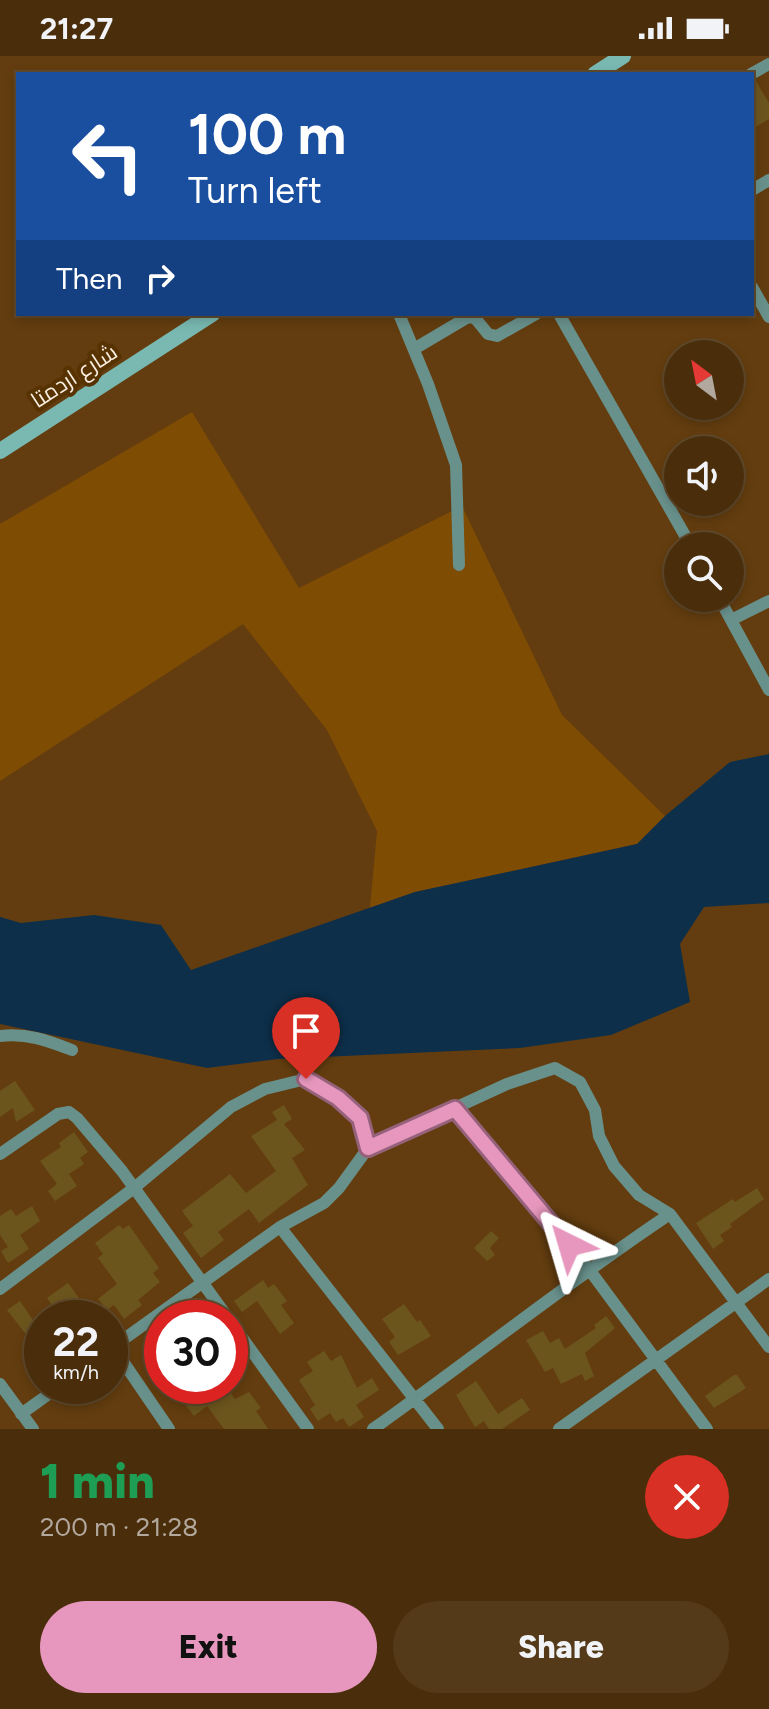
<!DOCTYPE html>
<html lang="en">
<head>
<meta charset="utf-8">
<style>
	:root { --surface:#4a2e0b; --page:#543a19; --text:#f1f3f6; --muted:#b2a89d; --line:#614a2c; --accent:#e797bd }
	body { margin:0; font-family:Figtree,Cairo,sans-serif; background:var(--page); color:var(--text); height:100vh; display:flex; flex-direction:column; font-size:30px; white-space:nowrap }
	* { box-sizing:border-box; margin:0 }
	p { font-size:26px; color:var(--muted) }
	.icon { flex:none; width:44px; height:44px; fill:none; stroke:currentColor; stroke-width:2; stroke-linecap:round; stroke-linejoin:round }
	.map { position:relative; height:1373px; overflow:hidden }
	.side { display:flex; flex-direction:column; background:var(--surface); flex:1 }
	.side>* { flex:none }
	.banner { position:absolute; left:16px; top:16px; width:738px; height:244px; border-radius:0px; box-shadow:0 4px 12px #0003,0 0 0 2px var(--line); background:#1a4fa0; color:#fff; overflow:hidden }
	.needle { width:52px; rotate:328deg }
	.fabs { position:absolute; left:664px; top:284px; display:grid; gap:16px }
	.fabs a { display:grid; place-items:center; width:80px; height:80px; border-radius:50%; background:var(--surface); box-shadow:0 4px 12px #0003,0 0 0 2px var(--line); font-size:40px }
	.speed { position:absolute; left:24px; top:1244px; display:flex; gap:16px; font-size:40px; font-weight:700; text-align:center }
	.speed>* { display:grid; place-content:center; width:104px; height:104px; border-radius:50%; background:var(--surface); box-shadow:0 4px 12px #0003,0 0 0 2px var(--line); line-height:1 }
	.speed small { font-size:20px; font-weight:400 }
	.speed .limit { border:12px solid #d22; background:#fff; color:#111 }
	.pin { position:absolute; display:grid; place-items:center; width:68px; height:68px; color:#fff; margin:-82px -34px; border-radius:50% 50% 50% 0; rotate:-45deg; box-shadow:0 0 8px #0007 }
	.pin .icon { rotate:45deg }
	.me { position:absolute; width:88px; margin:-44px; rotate:320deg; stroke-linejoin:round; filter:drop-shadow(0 0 6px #0008) }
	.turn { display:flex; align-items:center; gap:28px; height:168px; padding:0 40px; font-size:36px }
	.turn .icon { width:104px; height:104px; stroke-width:2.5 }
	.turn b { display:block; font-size:56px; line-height:68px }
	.then { display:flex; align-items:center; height:76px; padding:0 40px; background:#0003; gap:16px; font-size:30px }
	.round { display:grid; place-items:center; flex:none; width:84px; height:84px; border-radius:42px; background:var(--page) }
	.head { display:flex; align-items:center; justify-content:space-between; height:136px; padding:0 40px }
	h1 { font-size:48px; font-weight:800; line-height:60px; color:#1e9e55 }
	.cta { display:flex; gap:16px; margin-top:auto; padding:16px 40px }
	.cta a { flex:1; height:92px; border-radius:48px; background:var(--accent); color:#111; font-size:32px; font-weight:800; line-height:92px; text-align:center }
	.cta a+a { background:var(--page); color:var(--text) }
	.status { display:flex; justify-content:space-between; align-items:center; height:56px; padding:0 40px; background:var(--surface); direction:ltr }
	.status svg { height:22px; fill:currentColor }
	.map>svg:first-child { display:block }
	.green { fill:#7f4c04 }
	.water { fill:#0d2f4a }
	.building { fill:#6c551d }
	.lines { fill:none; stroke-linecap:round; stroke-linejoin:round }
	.street { stroke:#69918c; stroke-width:12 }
	.secondary { stroke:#79b9b2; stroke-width:16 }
	.route-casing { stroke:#96627b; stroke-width:20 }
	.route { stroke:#e797bd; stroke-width:14 }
	.labels { text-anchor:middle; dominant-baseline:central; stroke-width:8; stroke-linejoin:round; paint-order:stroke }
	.street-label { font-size:22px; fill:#fbefe4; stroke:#573301 }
</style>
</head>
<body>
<div class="status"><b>21:27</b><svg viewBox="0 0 49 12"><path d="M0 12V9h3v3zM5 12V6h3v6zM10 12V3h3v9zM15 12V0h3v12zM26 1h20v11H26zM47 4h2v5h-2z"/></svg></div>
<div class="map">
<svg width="769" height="1373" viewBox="0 0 769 1373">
	<rect width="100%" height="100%" fill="#633d0f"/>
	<!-- green -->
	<path class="green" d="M192,356L299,532L462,450L562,659L665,760L637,788L415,836L370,852L377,775L327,674L243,568L0,725V468Z"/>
	<!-- water -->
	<path class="water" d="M769,698V847L704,851L680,888L690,946L611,979L520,992L278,1003L207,1012L0,968V861L21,867L94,859L161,869L191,914L415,836L637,788L665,760L730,706Z"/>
	<!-- building -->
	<path class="building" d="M756,25L769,47V63L752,73V27Z
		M15,1025L35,1054L16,1066L13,1052L0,1061V1035Z
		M284,1049L292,1063L284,1068L305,1094L292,1102L308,1129L259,1167L249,1153L218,1176L224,1184L201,1202L183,1177L193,1170L182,1155L230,1118L246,1137L276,1115L251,1080L277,1064L272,1056Z
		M74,1076L88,1096L80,1102L84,1108L69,1118L77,1130L55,1145L48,1135L57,1128L40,1105L61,1091L59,1087Z
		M757,1132L764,1143L730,1168L732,1171L720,1179L724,1185L713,1193L696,1167L733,1143L735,1146Z
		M32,1150L40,1165L20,1179L29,1193L8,1207L1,1195L8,1191L0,1179V1160L11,1153L16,1160Z
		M119,1169L123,1173L129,1169L159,1212L153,1217L160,1226L138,1244L142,1249L124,1263L114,1249L107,1254L98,1243L117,1228L98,1202L103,1198L95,1187Z
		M491,1175L499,1182L490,1192L495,1199L487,1205L474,1192Z
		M263,1224L268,1232L274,1228L287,1245L281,1249L294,1267L280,1278L257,1245L242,1256L234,1245Z
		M68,1227L84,1249L90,1244L98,1254L87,1262H61L47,1242Z
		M20,1245L36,1269L38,1267L42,1272V1277L31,1285L7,1254Z
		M404,1248L417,1266L420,1264L431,1280L398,1299L389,1286L395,1281L382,1263Z
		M606,1260L615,1272L585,1297L594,1320L585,1325L582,1318L561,1328L553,1312L545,1316L526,1284L543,1275L550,1287L559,1282L565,1293L596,1272L594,1269Z
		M324,1295L331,1305L341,1299L357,1332L372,1322L379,1334L356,1349L364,1361L349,1371L343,1362L336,1366L330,1357L318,1365L310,1353L315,1349L299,1324L313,1315L307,1306Z
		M734,1319H737L746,1332L714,1352L705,1340Z
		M476,1325L498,1358L522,1342L530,1354L502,1373H489L484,1365L475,1371L456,1339Z
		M177,1330H200L210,1342L226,1330L235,1343L249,1336L261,1352L256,1355L268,1373H224L207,1350L194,1360L181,1343L184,1340Z"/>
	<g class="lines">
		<!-- street -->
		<path class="street" d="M751,18L769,8
			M752,134L769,124
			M752,231L769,261
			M399,258L428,328L456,409L459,509
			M559,258L691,490
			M414,293L468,261L475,262L488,278L497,280L536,258
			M719,542L769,634
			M731,564L769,545
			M0,980C27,977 46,984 72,994
			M455,1053L588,1212L707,1373
			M368,1092L507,1028L555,1012L580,1026L595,1054L599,1080L614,1110L639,1139L670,1158L769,1291
			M0,1098L58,1058L69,1056L77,1062L122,1115L228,1262
			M280,1171L438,1373
			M0,1233L134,1132L231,1051L265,1033L306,1023L338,1042L360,1062L368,1092L339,1132L324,1147L280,1171L110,1293
			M230,1265L308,1373
			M113,1291L169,1373
			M0,1328L33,1373
			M21,1358L60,1330
			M373,1373C473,1302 568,1226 670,1158
			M559,1373L769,1223"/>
		<!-- secondary -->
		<path class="secondary" d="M595,18L623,0
			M0,395L212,258"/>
	</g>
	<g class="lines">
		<defs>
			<path id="route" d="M306,1023L338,1042L360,1062L368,1092L455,1053L569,1189"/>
		</defs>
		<!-- route casing -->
		<use href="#route" class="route-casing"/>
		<!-- route -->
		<use href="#route" class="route"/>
	</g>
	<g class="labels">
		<!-- street labels -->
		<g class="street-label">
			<text transform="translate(74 320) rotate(-33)">شارع اردمتا</text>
		</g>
	</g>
</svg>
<div class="fabs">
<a><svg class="needle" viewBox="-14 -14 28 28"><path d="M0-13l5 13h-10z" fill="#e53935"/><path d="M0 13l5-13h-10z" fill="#b2a89d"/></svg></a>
<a><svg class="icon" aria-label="sound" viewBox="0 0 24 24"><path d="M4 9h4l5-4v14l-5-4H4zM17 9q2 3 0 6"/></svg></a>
<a><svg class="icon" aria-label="search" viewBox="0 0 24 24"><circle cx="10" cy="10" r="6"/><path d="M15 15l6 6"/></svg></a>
</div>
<div class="speed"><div>22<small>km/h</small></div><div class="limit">30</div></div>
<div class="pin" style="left:306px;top:1023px;background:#d93025"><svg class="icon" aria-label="arrive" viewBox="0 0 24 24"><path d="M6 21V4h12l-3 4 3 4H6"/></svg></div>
<svg class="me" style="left:569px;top:1189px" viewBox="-20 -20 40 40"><path d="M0-17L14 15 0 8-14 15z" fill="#e797bd" stroke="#fff" stroke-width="4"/></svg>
<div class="banner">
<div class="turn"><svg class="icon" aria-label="left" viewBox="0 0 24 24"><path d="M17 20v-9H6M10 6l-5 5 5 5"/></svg><div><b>100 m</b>Turn left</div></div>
<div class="then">Then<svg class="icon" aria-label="right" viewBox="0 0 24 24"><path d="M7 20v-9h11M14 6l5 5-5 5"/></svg></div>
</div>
</div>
<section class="side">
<div class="head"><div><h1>1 min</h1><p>200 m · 21:28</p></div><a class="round" style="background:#d93025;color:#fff"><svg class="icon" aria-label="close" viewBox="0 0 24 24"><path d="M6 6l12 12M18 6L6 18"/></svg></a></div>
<div class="cta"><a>Exit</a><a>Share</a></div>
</section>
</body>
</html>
